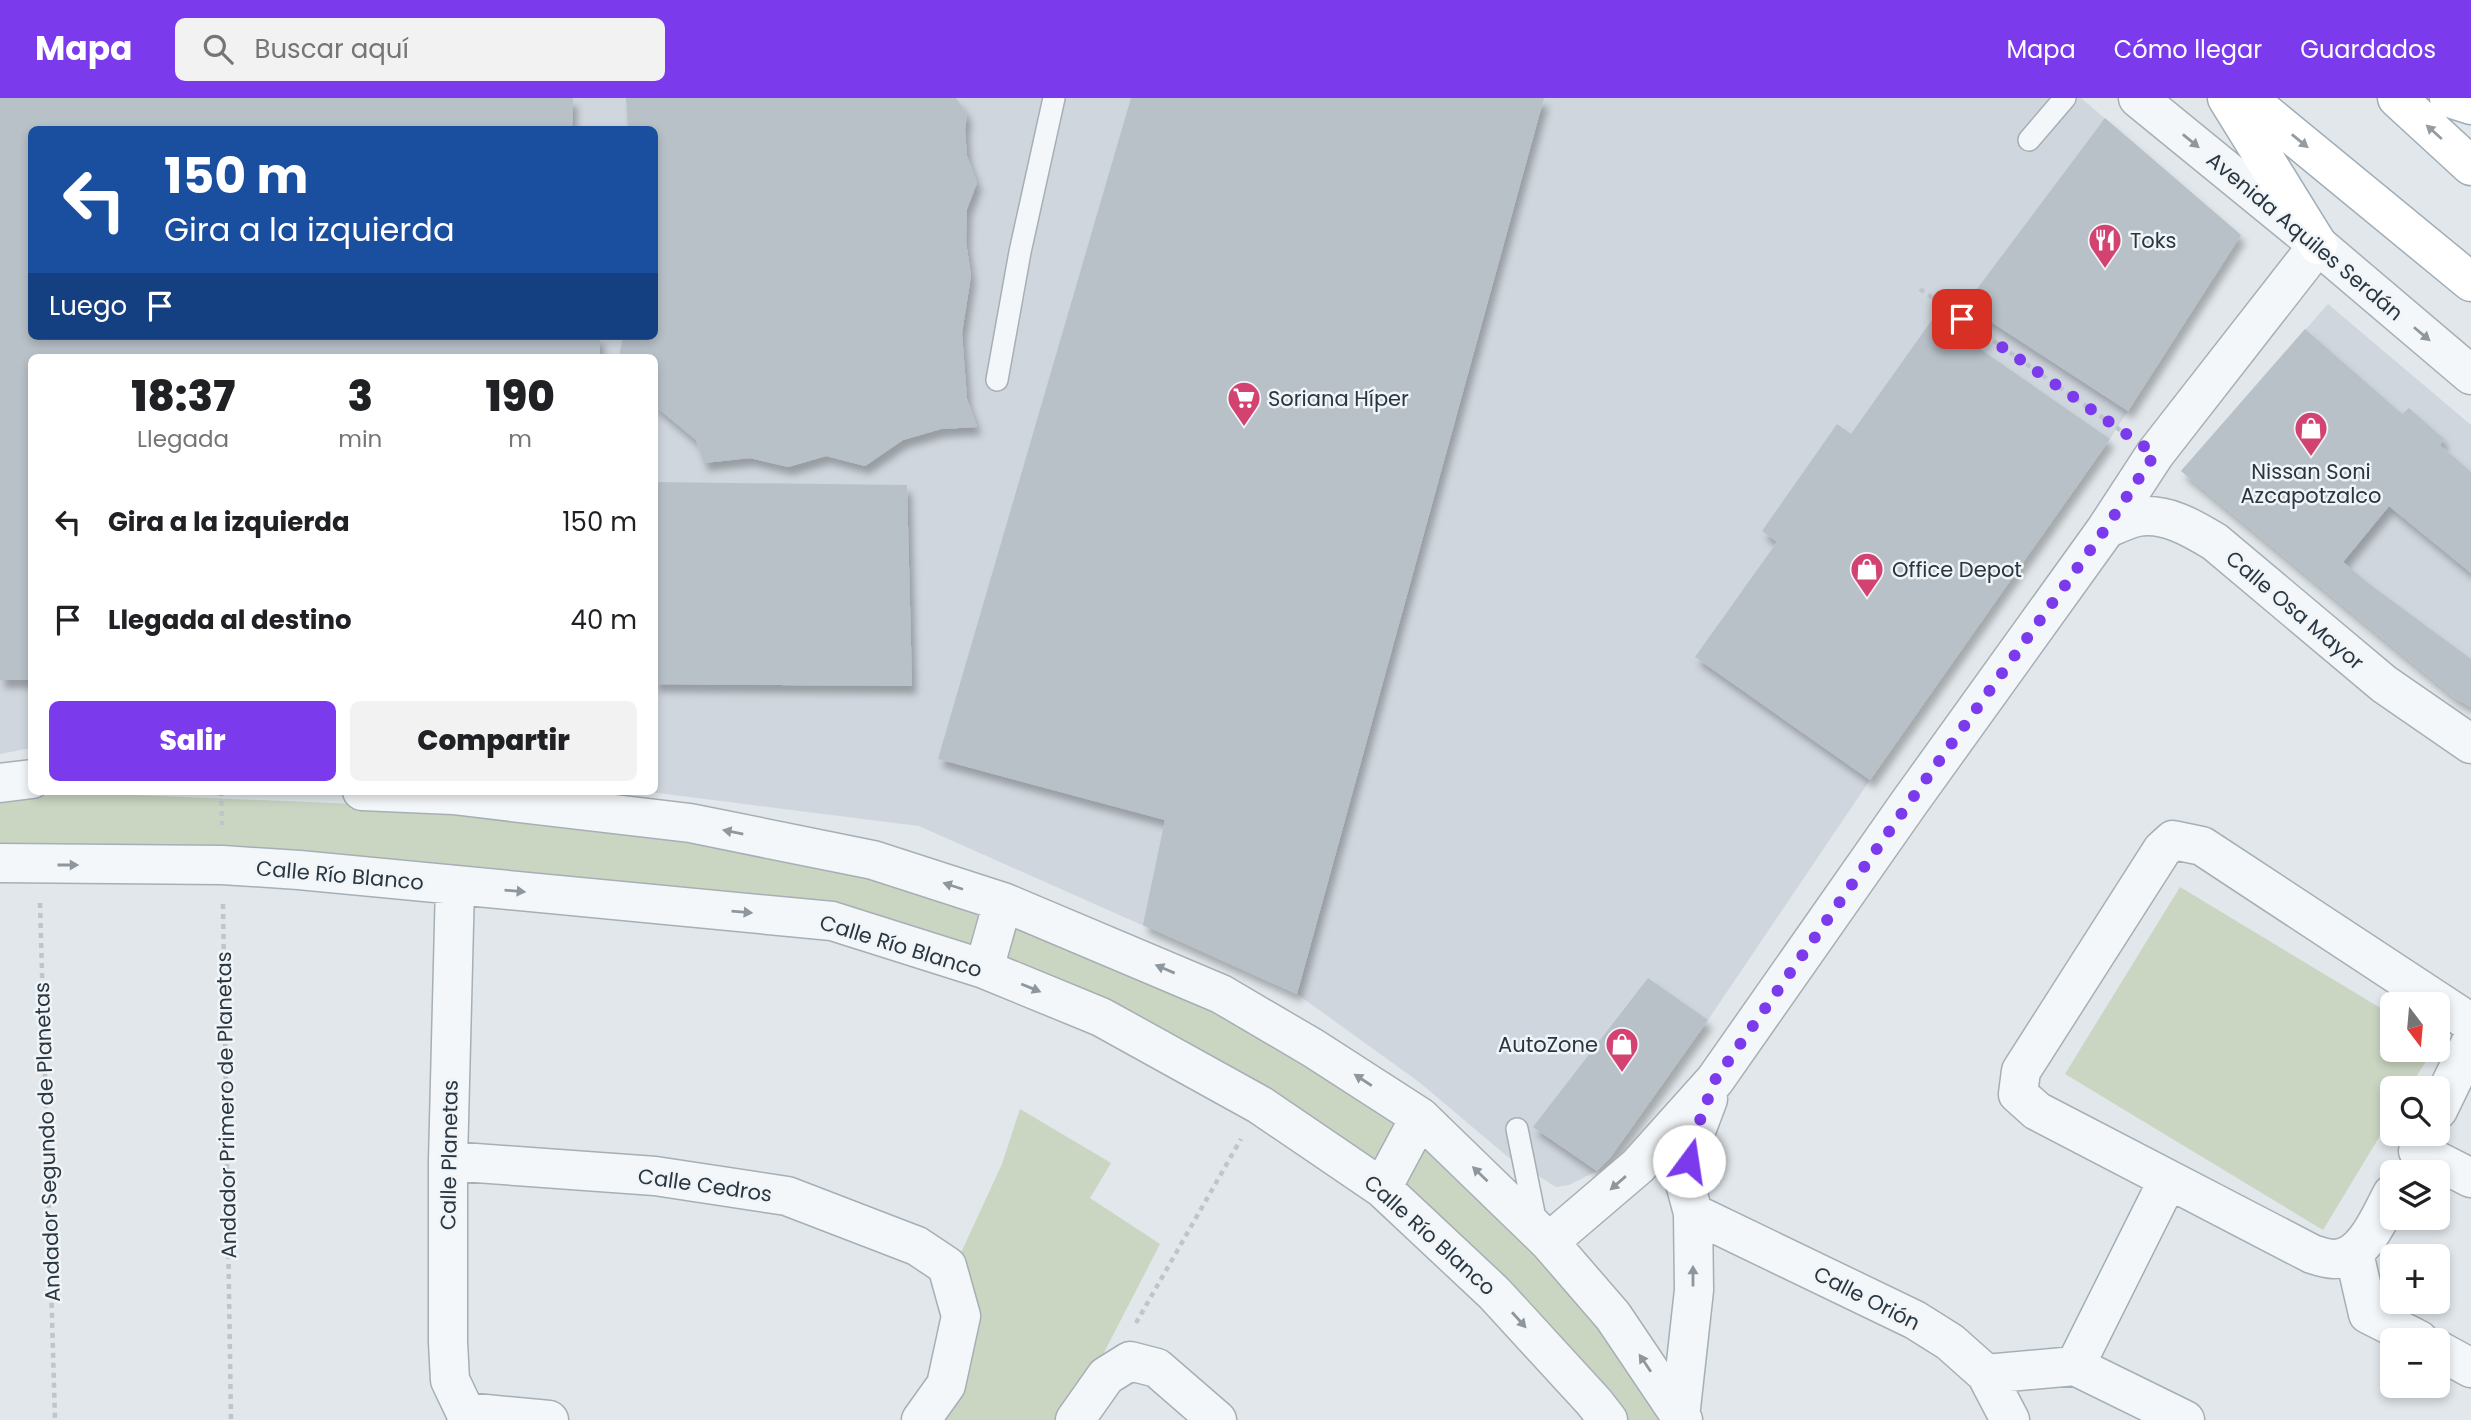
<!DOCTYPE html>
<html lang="es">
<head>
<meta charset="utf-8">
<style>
	:root { --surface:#fff; --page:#f2f2f2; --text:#202124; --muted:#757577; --accent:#7c3aed }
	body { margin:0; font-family:Poppins,sans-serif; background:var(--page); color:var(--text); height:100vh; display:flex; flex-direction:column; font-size:26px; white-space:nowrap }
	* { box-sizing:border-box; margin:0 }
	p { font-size:23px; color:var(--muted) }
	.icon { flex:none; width:38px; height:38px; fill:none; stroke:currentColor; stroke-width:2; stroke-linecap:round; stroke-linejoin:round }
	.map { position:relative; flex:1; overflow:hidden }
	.side { position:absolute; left:28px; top:256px; width:630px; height:441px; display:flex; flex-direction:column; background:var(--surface); border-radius:10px; box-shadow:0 4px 10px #0003 }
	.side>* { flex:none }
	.guide { position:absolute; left:28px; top:28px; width:630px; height:214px; border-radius:10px; box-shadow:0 4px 10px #0003; background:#1a4fa0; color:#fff; overflow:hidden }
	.needle { width:46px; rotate:164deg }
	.buttons { position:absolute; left:2380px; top:894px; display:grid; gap:14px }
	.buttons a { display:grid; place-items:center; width:70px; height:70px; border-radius:10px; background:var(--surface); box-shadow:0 4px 10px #0003; font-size:35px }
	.pin { position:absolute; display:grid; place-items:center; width:60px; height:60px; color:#fff; margin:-30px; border-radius:14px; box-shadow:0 4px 10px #0006 }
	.me { position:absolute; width:77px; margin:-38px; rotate:14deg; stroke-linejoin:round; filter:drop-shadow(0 0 5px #0008) }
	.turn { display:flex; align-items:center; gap:24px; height:147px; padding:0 21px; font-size:32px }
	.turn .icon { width:91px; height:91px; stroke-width:2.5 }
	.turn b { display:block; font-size:49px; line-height:60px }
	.then { display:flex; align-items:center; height:66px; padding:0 21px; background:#0003; gap:14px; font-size:26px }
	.eta { display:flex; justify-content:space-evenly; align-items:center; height:119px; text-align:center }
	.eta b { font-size:42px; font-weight:800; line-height:49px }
	.primary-button { display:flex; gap:14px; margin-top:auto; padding:14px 21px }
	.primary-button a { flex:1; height:80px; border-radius:10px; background:var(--accent); color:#fff; font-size:28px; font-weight:800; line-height:80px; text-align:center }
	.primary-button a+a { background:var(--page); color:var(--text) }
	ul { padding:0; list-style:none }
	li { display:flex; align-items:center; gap:21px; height:98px; padding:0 21px }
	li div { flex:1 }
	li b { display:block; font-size:26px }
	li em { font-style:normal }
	header { display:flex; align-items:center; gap:42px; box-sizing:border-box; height:98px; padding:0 35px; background:var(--accent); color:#fff }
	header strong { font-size:33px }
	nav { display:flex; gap:38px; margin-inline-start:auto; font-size:24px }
	.search { width:490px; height:63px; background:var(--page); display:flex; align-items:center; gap:18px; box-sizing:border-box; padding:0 24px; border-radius:10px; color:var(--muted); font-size:26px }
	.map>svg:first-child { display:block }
	.built { fill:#cfd6dd; fill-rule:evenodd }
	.green { fill:#cad5c2 }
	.building { fill:#b8c1c8; filter:url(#shadow) }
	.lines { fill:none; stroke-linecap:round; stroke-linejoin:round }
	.service-casing { stroke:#a6afb5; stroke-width:24 }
	.minor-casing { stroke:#a6afb5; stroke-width:41 }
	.tertiary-casing { stroke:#a6afb5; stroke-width:41 }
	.primary-casing { stroke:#a0adb7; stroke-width:41 }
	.path { stroke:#bfc5ca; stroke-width:4.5; stroke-dasharray:5 5; stroke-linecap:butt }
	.service { stroke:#f4f7f9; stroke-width:21 }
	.minor { stroke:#f4f7f9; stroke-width:38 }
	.tertiary { stroke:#f4f7f9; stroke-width:38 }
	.primary { stroke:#fff; stroke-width:38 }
	.oneway { fill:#949ba1 }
	.oneway2 { fill:#8e979e }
	.route { stroke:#7c3aed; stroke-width:12; stroke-dasharray:0 21.6 }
	.labels { text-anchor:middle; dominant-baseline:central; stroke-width:5; stroke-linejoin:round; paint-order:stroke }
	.street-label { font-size:21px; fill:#293743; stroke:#f1f5f8 }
	.poi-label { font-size:21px; fill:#293743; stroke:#f1f5f8; text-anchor:start }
</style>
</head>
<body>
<header>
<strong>Mapa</strong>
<div class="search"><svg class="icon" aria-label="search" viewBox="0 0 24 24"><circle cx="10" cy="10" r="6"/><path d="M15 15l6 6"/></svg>Buscar aquí</div>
<nav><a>Mapa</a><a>Cómo llegar</a><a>Guardados</a></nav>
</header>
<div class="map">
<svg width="2471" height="1322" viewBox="0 0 2471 1322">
	<defs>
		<filter id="shadow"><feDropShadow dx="4.5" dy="8" stdDeviation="3.5" flood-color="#0004"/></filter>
	</defs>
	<rect width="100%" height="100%" fill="#e1e7eb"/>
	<!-- built -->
	<path class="built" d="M0,0H2081L2241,137L2110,341L1870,682L1708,922L1610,1060L1597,1073L1569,1087L1556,1089L1508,1059L1419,984L1297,896L919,728L642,693H654V259H32L31,650L0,656ZM32,32H654V238H32Z
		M2328,206L2471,327V609L2455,599L2181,373Z"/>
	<!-- green -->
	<path class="green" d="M38,693L453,710L685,739L869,774L1013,823L1217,909L1424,1042L1602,1226L1666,1322H1624L1401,1087L974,854L0,754V698Z
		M2180,789L2392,917V952H2433L2409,990H2392V1018L2323,1132L2065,976Z
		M1020,1011L1111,1065L1090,1100L1160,1146L1096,1270L1059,1322H938L960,1157L1002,1066Z"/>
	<!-- building -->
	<path class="building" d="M0,0H573L572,32H32V238H600V259H32V582H0Z
		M626,0H956L967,16L965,33L967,58L977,85L967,111L966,144L971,178L962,235L967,301L977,329L941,331L903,342L865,368L826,358L788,369L750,360L704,365L696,342L654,307V259H619L623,238H654V32H628Z
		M1131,0H1544L1297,896L1143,827L1165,722L938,661Z
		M2105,20L2241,137L2128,313L1965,207Z
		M1934,219L2110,341L1870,682L1695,559L1777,444L1762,433L1837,326L1851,336Z
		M2305,231L2402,316L2409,310L2444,341L2440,347L2471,374V475L2389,408L2343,464L2368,485L2471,561V609L2455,600L2181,373Z
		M654,384L907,387L912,588L654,586Z
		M1648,880L1708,922L1610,1060L1597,1073L1533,1029Z"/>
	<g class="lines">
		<defs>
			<path id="service" d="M2029,42L2065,0
				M997,282L1020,154L1054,0
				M1517,1031L1536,1125"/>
			<path id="minor" d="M2106,431C2115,427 2127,421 2137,419C2165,414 2192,430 2215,444L2384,586L2471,646
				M0,685L32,681
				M362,693L453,697L690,725L873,762L1003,804L1221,896L1313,950L1420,1019L1549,1144L1613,1218L1683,1322
				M0,765L222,767L299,772L832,823L984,871L1101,919L1260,1007L1382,1090L1494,1195L1594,1304L1608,1322
				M455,787L448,1063V1244L450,1282L469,1322
				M984,871L1003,804
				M2438,1012L2471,944
				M2418,1053L2471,1080
				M448,1063L655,1078L787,1098L917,1148L947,1168L961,1218L946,1287L921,1322
				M1382,1090L1420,1019
				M2392,1096C2380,1118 2364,1161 2334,1161C2327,1161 2318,1158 2312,1156L2037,1013L2018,996L2021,973L2162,752L2173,742L2202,748L2471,925
				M1693,1115L1915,1222L1950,1244L1986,1276L2010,1322
				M1549,1144L1638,1068L1715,982L1909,705L2106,431L2155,356L2318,147
				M2354,1155L2368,1216L2419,1242
				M2438,1252L2471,1270
				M2075,1268L2168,1082
				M1986,1276L2075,1268L2185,1322
				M465,1314L549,1322
				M1680,1319L1694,1192L1693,1115L1685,1085L1693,1041L1708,1001
				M1075,1322L1106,1278L1130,1263L1157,1270L1217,1322"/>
			<path id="tertiary" d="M2138,0L2318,147L2471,277"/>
			<path id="primary" d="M2227,0L2318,147
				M2247,0L2471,184
				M2397,0L2471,68
				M2449,0L2471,7"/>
		</defs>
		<!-- service casing -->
		<use href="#service" class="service-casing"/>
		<!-- minor casing -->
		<use href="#minor" class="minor-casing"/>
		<!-- tertiary casing -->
		<use href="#tertiary" class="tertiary-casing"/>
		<!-- primary casing -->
		<use href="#primary" class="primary-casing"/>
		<!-- path -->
		<path class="path" d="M1920,191L2123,334
			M221,693L222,727
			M40,805L55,1322
			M223,806L231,1322
			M1136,1225L1241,1041"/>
		<!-- service -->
		<use href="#service" class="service"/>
		<!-- minor -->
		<use href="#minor" class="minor"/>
		<!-- tertiary -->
		<use href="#tertiary" class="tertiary"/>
		<!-- primary -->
		<use href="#primary" class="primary"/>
	</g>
	<!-- one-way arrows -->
	<defs><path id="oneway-solid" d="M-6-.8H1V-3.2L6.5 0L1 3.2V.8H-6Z" transform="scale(1.75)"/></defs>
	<g class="oneway">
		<use href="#oneway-solid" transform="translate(2434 34) rotate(-138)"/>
		<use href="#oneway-solid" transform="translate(2300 43) rotate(39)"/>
	</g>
	<g class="oneway2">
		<use href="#oneway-solid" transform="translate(2191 43) rotate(39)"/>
		<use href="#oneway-solid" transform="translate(2422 236) rotate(40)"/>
		<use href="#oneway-solid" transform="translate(733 734) rotate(-169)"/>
		<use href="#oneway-solid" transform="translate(68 767)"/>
		<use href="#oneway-solid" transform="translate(953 788) rotate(-162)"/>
		<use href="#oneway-solid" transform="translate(515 793) rotate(5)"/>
		<use href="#oneway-solid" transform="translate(742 814) rotate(5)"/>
		<use href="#oneway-solid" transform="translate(1165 871) rotate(-157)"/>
		<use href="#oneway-solid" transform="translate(1031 890) rotate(22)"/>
		<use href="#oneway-solid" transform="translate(1363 982) rotate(-147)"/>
		<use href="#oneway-solid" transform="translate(1480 1076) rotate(-136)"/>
		<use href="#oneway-solid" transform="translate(1618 1085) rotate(139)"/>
		<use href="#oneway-solid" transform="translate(1693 1178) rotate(-90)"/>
		<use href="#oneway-solid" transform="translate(1519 1222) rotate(48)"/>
		<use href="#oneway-solid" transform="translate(1645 1265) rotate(-124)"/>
	</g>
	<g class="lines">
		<!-- route -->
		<path class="route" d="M1689,1063L1693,1041L1715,982L1909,705L2106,430L2155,356L1962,221"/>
	</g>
	<!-- icons -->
	<defs>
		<symbol id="restaurant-pin" viewBox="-11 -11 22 30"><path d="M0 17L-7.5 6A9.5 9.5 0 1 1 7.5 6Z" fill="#d34371" stroke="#f1f5f8"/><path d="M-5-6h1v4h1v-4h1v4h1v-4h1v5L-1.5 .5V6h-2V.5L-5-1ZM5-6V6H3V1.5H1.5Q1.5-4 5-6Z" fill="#fff"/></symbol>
		<symbol id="supermarket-pin" viewBox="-11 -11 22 30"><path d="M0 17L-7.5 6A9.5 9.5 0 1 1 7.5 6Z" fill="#d34371" stroke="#f1f5f8"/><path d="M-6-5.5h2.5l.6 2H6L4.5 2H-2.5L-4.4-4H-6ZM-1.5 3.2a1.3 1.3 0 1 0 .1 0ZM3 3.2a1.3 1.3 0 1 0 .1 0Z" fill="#fff"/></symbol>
		<symbol id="shop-pin" viewBox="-11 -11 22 30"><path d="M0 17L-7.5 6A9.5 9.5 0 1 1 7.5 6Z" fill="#d34371" stroke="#f1f5f8"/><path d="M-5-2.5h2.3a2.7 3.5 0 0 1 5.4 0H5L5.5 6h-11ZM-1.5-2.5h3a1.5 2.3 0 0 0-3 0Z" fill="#fff"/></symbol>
	</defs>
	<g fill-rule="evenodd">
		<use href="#restaurant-pin" x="2086" y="123" width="38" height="52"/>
		<use href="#supermarket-pin" x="1225" y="281" width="38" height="52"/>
		<use href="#shop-pin" x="2292" y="311" width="38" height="52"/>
		<use href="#shop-pin" x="1848" y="452" width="38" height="52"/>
		<use href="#shop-pin" x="1603" y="927" width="38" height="52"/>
	</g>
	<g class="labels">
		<!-- street labels -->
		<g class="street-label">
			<text transform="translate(2305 138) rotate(40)">Avenida Aquiles Serdán</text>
			<text transform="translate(2295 512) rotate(40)">Calle Osa Mayor</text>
			<text transform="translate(340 777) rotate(5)">Calle Río Blanco</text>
			<text transform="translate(901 848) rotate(17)">Calle Río Blanco</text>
			<text transform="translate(226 1007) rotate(-91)">Andador Primero de Planetas</text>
			<text transform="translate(47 1044) rotate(-92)">Andador Segundo de Planetas</text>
			<text transform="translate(449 1057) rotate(-89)">Calle Planetas</text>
			<text transform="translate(705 1087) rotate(8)">Calle Cedros</text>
			<text transform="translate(1430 1137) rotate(42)">Calle Río Blanco</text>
			<text transform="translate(1867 1200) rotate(27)">Calle Orión</text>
		</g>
		<!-- poi labels -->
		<g class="poi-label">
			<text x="2130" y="142">Toks</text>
			<text x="1268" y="300">Soriana Híper</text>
			<text x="2311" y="373" text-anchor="middle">Nissan Soni<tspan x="2311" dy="24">Azcapotzalco</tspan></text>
			<text x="1892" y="471">Office Depot</text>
			<text x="1598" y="946" text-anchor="end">AutoZone</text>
		</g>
	</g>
</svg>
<div class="buttons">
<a><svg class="needle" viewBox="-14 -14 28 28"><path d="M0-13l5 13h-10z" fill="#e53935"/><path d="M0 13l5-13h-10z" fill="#757577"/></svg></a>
<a><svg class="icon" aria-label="search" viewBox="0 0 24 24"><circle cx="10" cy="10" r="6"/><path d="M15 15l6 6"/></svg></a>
<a><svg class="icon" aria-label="layers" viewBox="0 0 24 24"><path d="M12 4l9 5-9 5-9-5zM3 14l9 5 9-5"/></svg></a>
<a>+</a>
<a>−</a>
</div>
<div class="pin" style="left:1962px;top:221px;background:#d93025"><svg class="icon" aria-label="arrive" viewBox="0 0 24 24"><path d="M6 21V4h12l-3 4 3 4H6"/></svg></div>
<svg class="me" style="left:1689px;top:1063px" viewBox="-20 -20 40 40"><circle r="19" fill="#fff"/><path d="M0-13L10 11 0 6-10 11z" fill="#7c3aed"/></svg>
<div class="guide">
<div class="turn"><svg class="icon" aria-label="left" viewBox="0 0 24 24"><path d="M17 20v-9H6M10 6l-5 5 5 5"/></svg><div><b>150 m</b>Gira a la izquierda</div></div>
<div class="then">Luego<svg class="icon" aria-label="arrive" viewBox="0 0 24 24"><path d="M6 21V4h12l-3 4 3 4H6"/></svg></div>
</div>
<section class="side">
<div class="eta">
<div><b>18:37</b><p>Llegada</p></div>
<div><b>3</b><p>min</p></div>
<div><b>190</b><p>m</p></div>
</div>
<ul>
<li><svg class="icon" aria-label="left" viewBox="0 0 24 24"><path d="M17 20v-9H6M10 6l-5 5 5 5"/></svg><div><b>Gira a la izquierda</b></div><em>150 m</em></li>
<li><svg class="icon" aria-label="arrive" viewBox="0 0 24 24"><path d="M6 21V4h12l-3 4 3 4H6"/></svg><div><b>Llegada al destino</b></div><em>40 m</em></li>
</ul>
<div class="primary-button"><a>Salir</a><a>Compartir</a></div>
</section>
</div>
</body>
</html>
